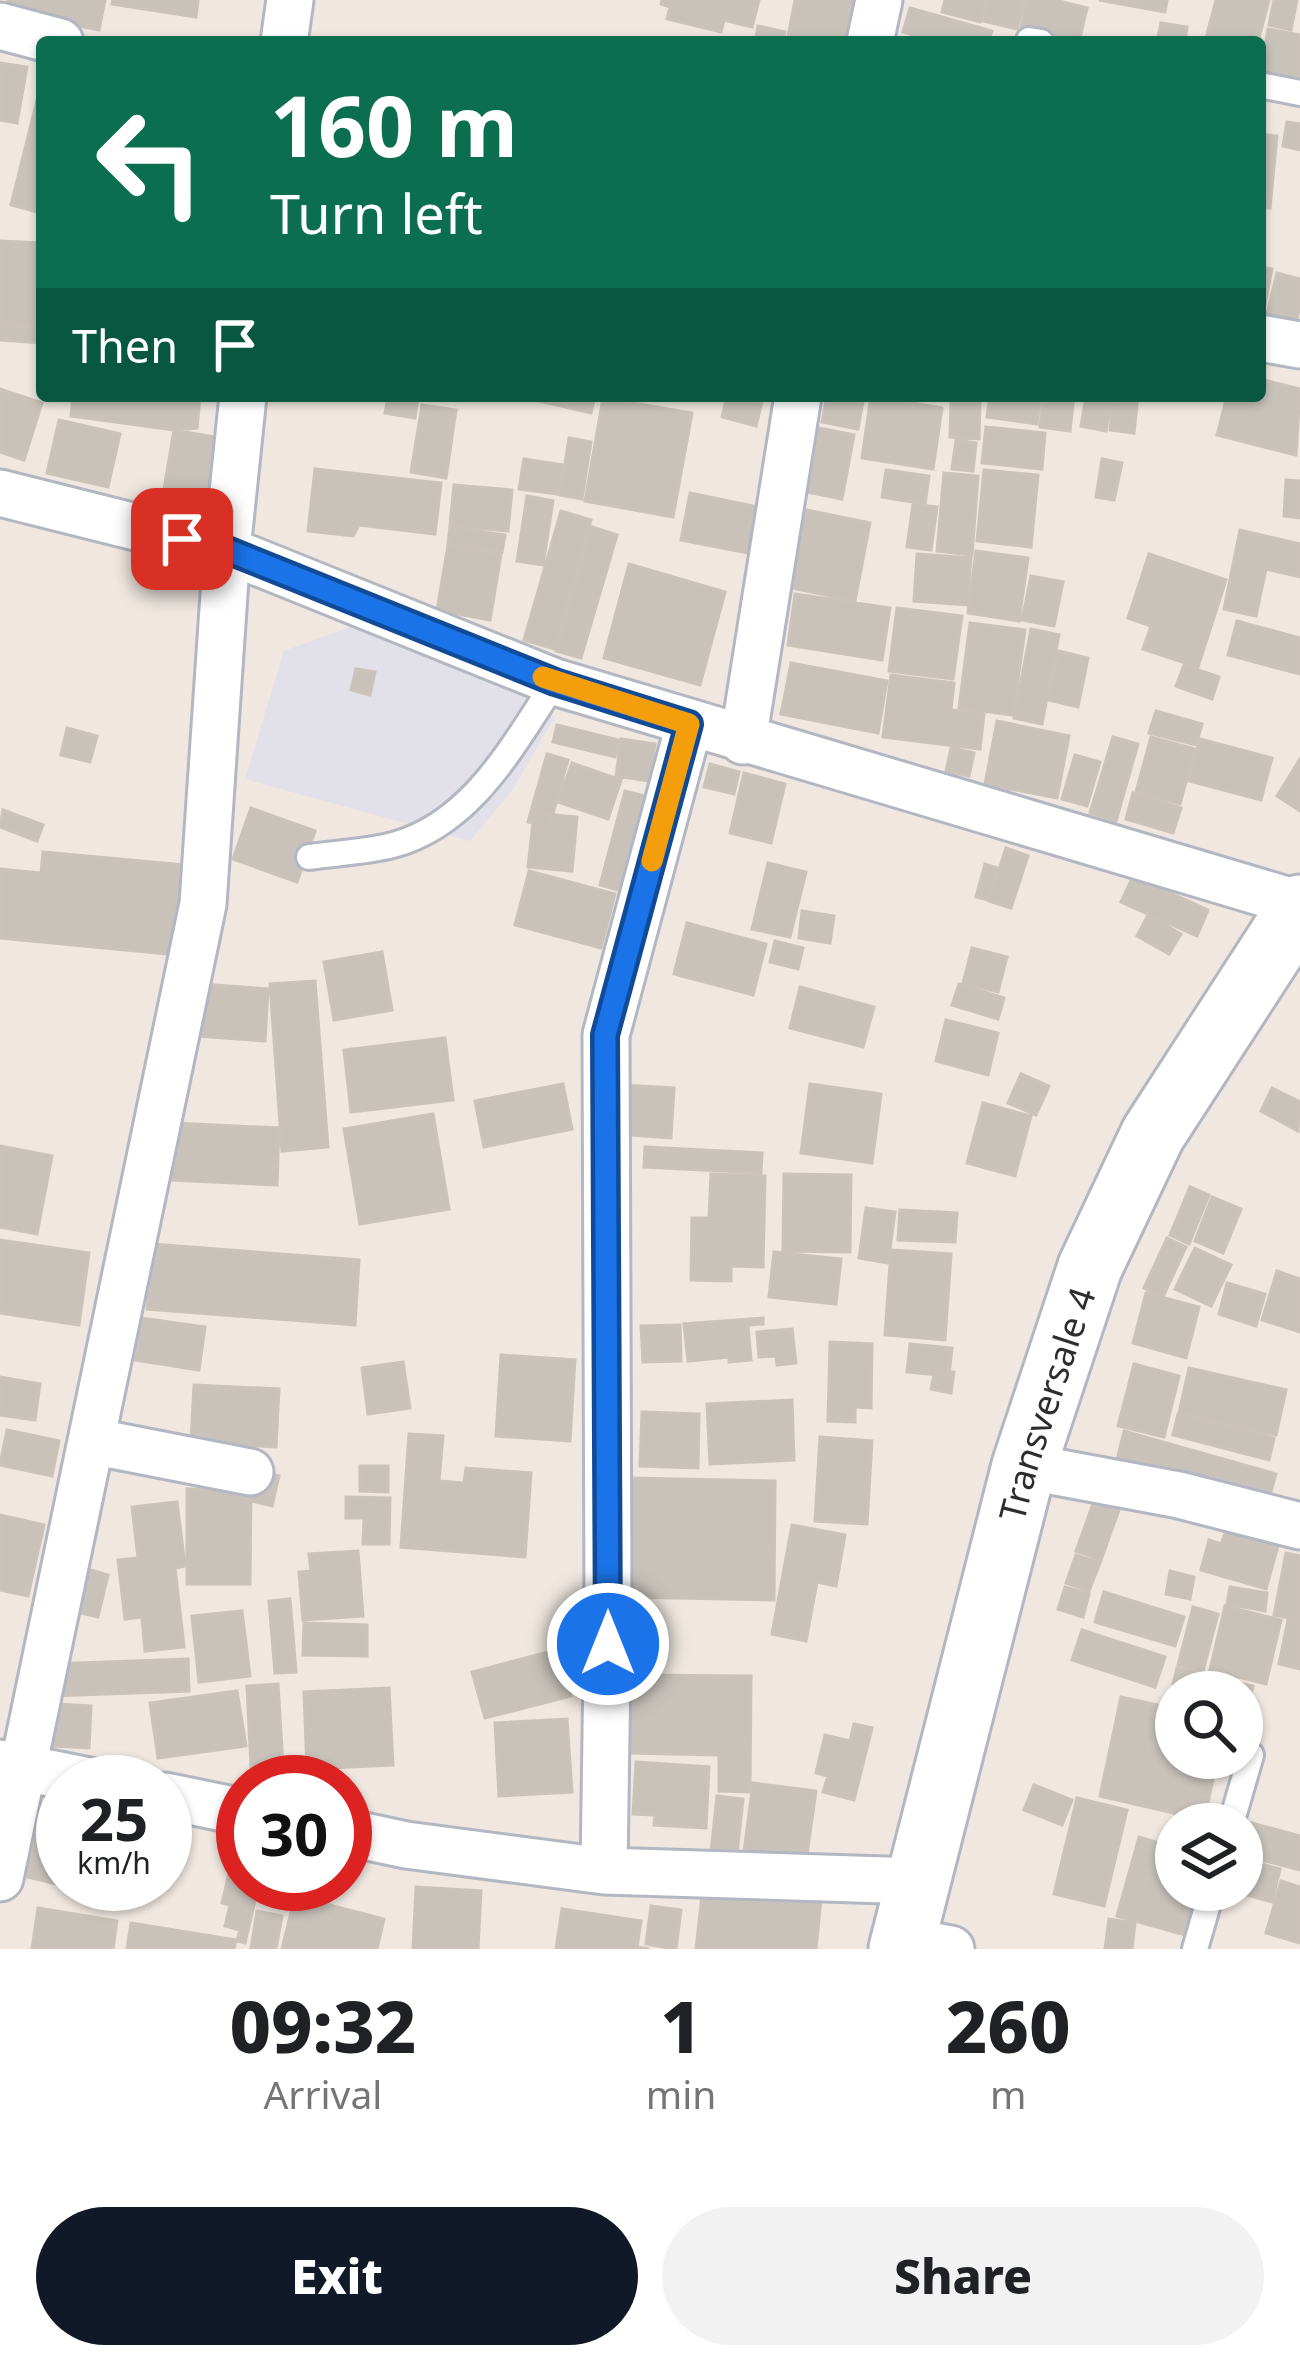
<!DOCTYPE html>
<html lang="en">
<head>
<meta charset="utf-8">
<style>
	:root { --surface:#fff; --page:#f2f2f2; --text:#202124; --muted:#757577; --accent:#111827 }
	body { margin:0; font-family:"Noto Sans",sans-serif; background:var(--page); color:var(--text); height:100vh; display:flex; flex-direction:column; font-size:45px; white-space:nowrap }
	* { box-sizing:border-box; margin:0 }
	p { font-size:39px; color:var(--muted) }
	.icon { flex:none; width:66px; height:66px; fill:none; stroke:currentColor; stroke-width:2; stroke-linecap:round; stroke-linejoin:round }
	.map { position:relative; height:1949px; overflow:hidden }
	.side { display:flex; flex-direction:column; background:var(--surface); flex:1 }
	.side>* { flex:none }
	.hud { position:absolute; left:36px; top:36px; width:1230px; height:366px; border-radius:12px; box-shadow:0 3px 9px #0004; background:#0b6e4f; color:#fff; overflow:hidden }
	.controls { position:absolute; left:1155px; top:1671px; display:grid; gap:24px }
	.controls a { display:grid; place-items:center; width:108px; height:108px; border-radius:50%; background:var(--surface); box-shadow:0 3px 9px #0004; font-size:60px }
	.speed { position:absolute; left:36px; top:1755px; display:flex; gap:24px; font-size:60px; font-weight:700; text-align:center }
	.speed>* { display:grid; place-content:center; width:156px; height:156px; border-radius:50%; background:var(--surface); box-shadow:0 3px 9px #0004; line-height:1 }
	.speed small { font-size:30px; font-weight:400 }
	.speed .limit { border:18px solid #d22; background:#fff; color:#111 }
	.pin { position:absolute; display:grid; place-items:center; width:102px; height:102px; color:#fff; margin:-51px; border-radius:24px; box-shadow:0 6px 18px #0006 }
	.me { position:absolute; width:132px; margin:-66px; rotate:0deg; stroke-linejoin:round; filter:drop-shadow(0 0 9px #0008) }
	.turn { display:flex; align-items:center; gap:42px; height:252px; padding:0 36px; font-size:54px }
	.turn .icon { width:156px; height:156px; stroke-width:2.5 }
	.turn b { display:block; font-size:84px; line-height:102px }
	.then { display:flex; align-items:center; height:114px; padding:0 36px; background:#0003; gap:24px; font-size:45px }
	.eta { display:flex; justify-content:space-evenly; align-items:center; height:204px; text-align:center }
	.eta b { font-size:72px; font-weight:800; line-height:84px }
	.cta { display:flex; gap:24px; margin-top:auto; padding:24px 36px }
	.cta a { flex:1; height:138px; border-radius:72px; background:var(--accent); color:#fff; font-size:48px; font-weight:800; line-height:138px; text-align:center }
	.cta a+a { background:var(--page); color:var(--text) }
	.map>svg:first-child { display:block }
	.industrial { fill:#e2e0e8 }
	.building { fill:#c8c2bb; stroke:#cbc3b9; stroke-width:3 }
	.lines { fill:none; stroke-linecap:round; stroke-linejoin:round }
	.lane-casing { stroke:#b3b7c1; stroke-width:30 }
	.street-casing { stroke:#b3b7c1; stroke-width:51 }
	.secondary-casing { stroke:#b3b7c1; stroke-width:69 }
	.lane { stroke:#fff; stroke-width:24 }
	.street { stroke:#fff; stroke-width:45 }
	.secondary { stroke:#fff; stroke-width:63 }
	.route-casing { stroke:#114b97; stroke-width:30 }
	.route { stroke:#1a73e8; stroke-width:21 }
	.slow { stroke:#f59e0b; stroke-width:21 }
	.labels { text-anchor:middle; dominant-baseline:central; stroke-width:10; stroke-linejoin:round; paint-order:stroke }
	.street-label { font-size:36px; fill:#2d2d2d; stroke:#fff }
</style>
</head>
<body>
<div class="map">
<svg width="1300" height="1949" viewBox="0 0 1300 1949">
	<rect width="100%" height="100%" fill="#efe7e0"/>
	<!-- industrial -->
	<path class="industrial" d="M353,626L474,664L555,717L513,789L470,841L245,779L284,651Z"/>
	<!-- building -->
	<path class="building" d="M8,0H105L99,30L6,12Z
		M113,0H198L196,17L112,4Z
		M662,0H759L752,27L724,20L721,32L667,19L670,7L661,4Z
		M795,0H853L846,42H787Z
		M945,0H985L980,22L942,12Z
		M988,0H1024L1017,29L983,21Z
		M1027,0H1055L1087,8L1079,42L1020,31Z
		M1099,0H1167L1165,12Z
		M1216,0H1269L1258,42H1205Z
		M1274,0H1297L1291,30L1269,25Z
		M910,8L992,31L988,42H938L903,32Z
		M1161,23L1187,27L1185,42H1157Z
		M758,26L785,32L783,42H755Z
		M1268,29L1300,35V83L1260,76Z
		M0,63L27,67L17,123L0,120Z
		M42,80V213L11,205Z
		M1287,122L1300,124V150L1283,146Z
		M1260,134L1277,136L1270,208L1260,207Z
		M0,241L41,243L39,325L0,323Z
		M1260,267L1272,269L1262,320H1260Z
		M1277,273L1300,279V306L1293,334L1264,327Z
		M0,326L42,328V343L0,340Z
		M1260,379L1300,389L1296,455L1217,435L1227,396H1260Z
		M0,389L42,403L24,460L0,452Z
		M73,396H200L197,428L174,430L71,416Z
		M388,396H418L415,418L385,413Z
		M535,396H595L591,413L534,400Z
		M727,396L762,402L756,426L722,417Z
		M827,396H864L858,429L822,422Z
		M871,396L942,408L933,469L862,458Z
		M990,396H1041L1037,424L987,417Z
		M1044,396H1074L1070,431L1040,427Z
		M1086,396H1112L1106,431L1081,426Z
		M1114,396H1138L1134,433L1110,430Z
		M603,398L692,413L673,517L585,501Z
		M951,401L980,402L979,439L950,437Z
		M422,405L456,410L446,478L411,472Z
		M59,420L120,434L108,487L47,473Z
		M986,427L1045,433L1042,469L982,463Z
		M819,428L854,435L842,499L807,492Z
		M174,430L226,439L213,510L162,501Z
		M569,438L591,442L582,499L560,495Z
		M956,440L976,443L973,471L952,469Z
		M524,459L563,465L558,494L519,489Z
		M1102,459L1122,463L1114,500L1096,497Z
		M315,469L441,483L435,534L359,525L353,536L308,531Z
		M886,470L929,476L925,504L882,497Z
		M984,470L1038,475L1031,547L977,541Z
		M944,473L978,476L972,555L937,551Z
		M1286,480L1300,481V518L1284,516Z
		M454,485L512,490L508,531L450,525Z
		M690,493L762,508L753,554L681,540Z
		M527,496L553,501L543,565L517,561Z
		M913,504L937,507L931,550L907,547Z
		M802,509L870,523L855,601L787,587Z
		M561,511L591,520L554,649L524,640Z
		M450,527L505,535L502,552L448,544Z
		M592,527L617,535L581,658L556,651Z
		M1240,530L1300,544V577L1266,569L1256,616L1224,609Z
		M448,545L501,555L490,620L437,610Z
		M976,551L1028,558L1019,621L968,613Z
		M917,554L971,558L967,605L914,601Z
		M1149,554L1226,580L1198,667L1143,649L1151,626L1128,618Z
		M629,564L725,592L700,685L604,658Z
		M1031,576L1063,582L1054,626L1022,620Z
		M795,594L890,608L882,660L788,645Z
		M897,608L962,616L953,679L889,671Z
		M1237,621L1300,638V674L1228,655Z
		M970,623L1025,630L1013,715L959,708Z
		M1031,629L1059,635L1042,724L1014,718Z
		M1059,651L1088,658L1078,707L1048,700Z
		M791,663L887,681L878,733L781,714Z
		M1184,665L1219,677L1212,699L1176,686Z
		M356,669L375,672L370,695L351,690Z
		M891,675L954,683L951,710L984,714L980,749L883,737Z
		M1156,711L1202,724L1196,745L1149,733Z
		M997,721L1069,736L1057,798L985,784Z
		M557,725L619,740L615,757L553,742Z
		M67,728L97,736L90,762L61,755Z
		M1113,737L1138,744L1116,821L1090,813Z
		M1151,737L1195,749L1180,804L1136,792Z
		M621,739L655,744L649,781L616,776Z
		M1200,739L1272,758L1261,800L1189,781Z
		M951,748L974,753L969,776L946,771Z
		M547,754L568,760L549,828L528,822Z
		M1075,755L1100,762L1087,806L1062,799Z
		M1300,759V811L1277,796Z
		M572,763L621,780L608,819L558,802Z
		M710,764L739,772L734,794L704,787Z
		M744,773L785,784L771,843L730,833Z
		M625,791L667,802L643,897L600,885Z
		M1133,793L1181,808L1173,833L1126,819Z
		M251,808L315,831L297,882L233,859Z
		M3,810L43,825L37,841L0,827Z
		M534,813L577,817L572,871L528,867Z
		M1006,848L1028,856L1011,908L989,901Z
		M43,852L186,865L179,955L0,938V869L41,873Z
		M768,863L806,872L790,937L752,929Z
		M985,864L997,868L988,900L976,897Z
		M529,871L615,894L601,948L515,925Z
		M1133,876L1208,910L1197,936L1121,902Z
		M802,911L834,916L830,943L799,938Z
		M1148,915L1181,934L1169,954L1137,936Z
		M687,923L766,944L753,995L674,974Z
		M775,941L803,948L798,969L770,962Z
		M972,948L1007,957L998,992L963,983Z
		M382,952L392,1010L334,1020L324,962Z
		M315,981L328,1147L282,1151L270,984Z
		M200,984L268,989L265,1041L197,1036Z
		M959,984L1004,998L998,1019L952,1005Z
		M800,987L874,1007L863,1047L790,1028Z
		M946,1020L998,1033L988,1075L936,1061Z
		M445,1038L453,1100L351,1112L344,1050Z
		M1021,1074L1049,1086L1036,1115L1008,1103Z
		M563,1084L572,1129L484,1147L475,1101Z
		M810,1084L881,1094L872,1163L801,1153Z
		M621,1085L674,1088L671,1138L618,1134Z
		M1272,1088L1300,1102L1298,1131L1261,1111Z
		M983,1103L1031,1116L1015,1176L967,1163Z
		M433,1114L449,1209L360,1224L344,1129Z
		M173,1123L279,1128L277,1185L171,1180Z
		M0,1146L52,1156L37,1234L0,1227Z
		M645,1147L762,1153L761,1173L644,1167Z
		M711,1174L765,1176L763,1267L731,1266V1281L691,1280L692,1218H709Z
		M784,1174L851,1175L850,1252L783,1251Z
		M1190,1187L1209,1195L1189,1244L1170,1235Z
		M1212,1197L1241,1209L1223,1253L1195,1241Z
		M866,1208L895,1212L888,1263L859,1258Z
		M900,1210L957,1213L955,1242L898,1240Z
		M1167,1238L1186,1247L1163,1297L1144,1288Z
		M0,1240L89,1253L79,1325L0,1313Z
		M152,1244L359,1260L355,1325L147,1309Z
		M1195,1248L1231,1265L1211,1306L1175,1289Z
		M891,1250L951,1254L945,1340L885,1335Z
		M774,1252L841,1259L836,1304L769,1297Z
		M1277,1271L1300,1279V1332L1262,1320Z
		M1227,1283L1265,1294L1256,1326L1219,1314Z
		M1146,1293L1199,1307L1186,1358L1133,1343Z
		M141,1318L205,1327L199,1370L135,1360Z
		M763,1318V1324L748,1325L751,1360L729,1362V1357L688,1361L684,1324Z
		M680,1325L681,1361L643,1362L641,1326Z
		M792,1329L796,1363L777,1365L776,1356L759,1357L757,1332Z
		M830,1342L872,1344L871,1408L855,1407V1422L828,1421Z
		M910,1344L952,1348L949,1376L907,1372Z
		M501,1355L575,1360L570,1441L496,1436Z
		M403,1362L410,1408L368,1414L362,1368Z
		M1134,1364L1179,1376L1164,1437L1118,1426Z
		M1189,1368L1286,1390L1276,1435L1179,1413Z
		M935,1369L954,1372L951,1393L931,1389Z
		M0,1377L40,1384L35,1420L0,1415Z
		M194,1385L279,1389L276,1447L191,1442Z
		M792,1400L794,1460L710,1464L707,1404Z
		M642,1412L699,1414L698,1468L640,1466Z
		M1178,1414L1274,1438L1269,1460L1173,1435Z
		M7,1430L59,1441L52,1476L0,1465Z
		M1124,1431L1276,1474L1267,1506L1116,1464Z
		M409,1434L443,1436L439,1481L464,1483L466,1468L531,1473L525,1557L401,1547Z
		M820,1437L872,1441L867,1524L815,1521Z
		M360,1466H388V1492L360,1491Z
		M259,1472L279,1476L272,1506L252,1501Z
		M627,1478L775,1481L774,1600L625,1597Z
		M187,1489L251,1490L250,1584H187Z
		M346,1497L390,1498L389,1544H363L364,1518H346Z
		M1094,1501L1119,1510L1101,1560L1076,1551Z
		M177,1502L185,1566L175,1568L184,1647L145,1651L142,1617L125,1619L118,1560L138,1558L132,1507Z
		M0,1515L44,1525L28,1596L0,1590Z
		M792,1525L845,1535L836,1586L817,1582L806,1641L772,1634Z
		M1226,1531L1278,1546L1266,1589L1201,1570L1209,1540L1221,1544Z
		M358,1551L363,1616L303,1620L299,1572L311,1571L309,1554Z
		M1286,1553L1300,1556V1620L1274,1615Z
		M1076,1555L1100,1563L1089,1591L1066,1583Z
		M87,1569L108,1575L98,1617L76,1612Z
		M1170,1571L1194,1577L1190,1599L1166,1594Z
		M1065,1587L1089,1594L1083,1617L1058,1609Z
		M1230,1587L1267,1593L1265,1611L1227,1604Z
		M1104,1592L1184,1617L1175,1646L1095,1622Z
		M290,1599L296,1672L275,1673L269,1601Z
		M1225,1606L1281,1620L1266,1684L1210,1670Z
		M1193,1607L1218,1614L1203,1671L1178,1665Z
		M242,1611L250,1676L199,1682L192,1616Z
		M1288,1620L1300,1622V1669L1279,1664Z
		M304,1623L367,1625V1656L303,1655Z
		M1082,1630L1165,1657L1155,1687L1072,1660Z
		M559,1649L571,1696L485,1718L472,1672Z
		M188,1659L189,1691L52,1696L51,1664Z
		M1177,1668L1253,1686L1249,1702L1242,1700V1692H1207L1173,1684Z
		M629,1675L751,1676L750,1792L719,1791V1755L629,1753Z
		M278,1684L283,1766L251,1767L247,1686Z
		M389,1688L393,1765L307,1769L304,1692Z
		M237,1691L246,1746L158,1758L150,1703Z
		M1121,1697L1176,1709V1758H1218L1204,1820L1100,1796Z
		M56,1704L91,1706L89,1748L54,1746Z
		M567,1719L572,1792L499,1796L495,1723Z
		M854,1724L872,1728L854,1800L823,1792L828,1776L816,1773L825,1735L850,1741Z
		M636,1762L709,1767L706,1828L654,1825L655,1815L633,1814Z
		M753,1783L816,1791L806,1861L744,1852Z
		M1034,1785L1072,1800L1062,1825L1024,1810Z
		M717,1796L743,1799L737,1854L711,1852Z
		M1077,1798L1127,1810L1104,1906L1054,1894Z
		M45,1800L63,1804V1884H91L89,1892L27,1877Z
		M1248,1822L1300,1836V1870L1242,1855Z
		M1139,1837L1176,1848V1890H1206L1192,1937L1117,1916Z
		M236,1844L243,1845V1884H259L245,1943L237,1941L240,1930L225,1926L230,1905L222,1903Z
		M1242,1859L1280,1869L1272,1902L1229,1890H1242Z
		M1281,1881L1300,1887V1943L1266,1933Z
		M101,1884H129L127,1902L99,1898Z
		M264,1884H291L287,1907L261,1902Z
		M703,1886L821,1899L816,1949H696Z
		M416,1887L481,1891L478,1949H413Z
		M295,1896L384,1919L377,1949H282Z
		M651,1906L681,1910L676,1949L646,1944Z
		M38,1908L117,1921L113,1949H32Z
		M562,1909L641,1921L637,1947L649,1949H556Z
		M257,1911L282,1916L276,1949H251Z
		M1109,1919L1135,1923L1132,1949H1105Z
		M131,1923L236,1940L234,1949H127Z"/>
	<g class="lines">
		<defs>
			<path id="lane" d="M1029,40L1041,42
				M1260,85L1300,93
				M309,857C336,853 366,852 393,845C472,824 513,745 555,682
				M1231,1824L1251,1755
				M1195,1949L1212,1890"/>
			<path id="street" d="M0,26L60,42
				M284,42L290,0
				M870,42L879,0
				M1260,338L1300,345
				M0,493L227,550L555,682L1300,904
				M743,741L798,396
				M91,1441L250,1472
				M1024,1466L1179,1495L1300,1526
				M0,1763L94,1782
				M165,1796L243,1812
				M345,1832L406,1845L604,1871L917,1881
				M604,1871L608,1598L606,1035L689,725
				M0,1878L203,904L227,550L243,396
				M903,1940L951,1949"/>
			<g id="secondary">
				<path id="s1" d="M901,1949L1024,1466L1090,1267L1153,1134L1300,907"/>
			</g>
		</defs>
		<!-- lane casing -->
		<use href="#lane" class="lane-casing"/>
		<!-- street casing -->
		<use href="#street" class="street-casing"/>
		<!-- secondary casing -->
		<use href="#secondary" class="secondary-casing"/>
		<!-- lane -->
		<use href="#lane" class="lane"/>
		<!-- street -->
		<use href="#street" class="street"/>
		<!-- secondary -->
		<use href="#secondary" class="secondary"/>
	</g>
	<g class="lines">
		<defs>
			<path id="route" d="M182,539L227,550L555,682L689,724L605,1035L608,1644"/>
		</defs>
		<!-- route casing -->
		<use href="#route" class="route-casing"/>
		<!-- route -->
		<use href="#route" class="route"/>
		<!-- slow -->
		<path class="slow" d="M543,677L689,724L652,861"/>
	</g>
	<g class="labels">
		<!-- street labels -->
		<g class="street-label">
			<text stroke="none"><textPath href="#s1" startOffset="564">Transversale 4</textPath></text>
		</g>
	</g>
</svg>
<div class="controls">
<a><svg class="icon" aria-label="search" viewBox="0 0 24 24"><circle cx="10" cy="10" r="6"/><path d="M15 15l6 6"/></svg></a>
<a><svg class="icon" aria-label="layers" viewBox="0 0 24 24"><path d="M12 4l9 5-9 5-9-5zM3 14l9 5 9-5"/></svg></a>
</div>
<div class="speed"><div>25<small>km/h</small></div><div class="limit">30</div></div>
<div class="pin" style="left:182px;top:539px;background:#d93025"><svg class="icon" aria-label="arrive" viewBox="0 0 24 24"><path d="M6 21V4h12l-3 4 3 4H6"/></svg></div>
<svg class="me" style="left:608px;top:1644px" viewBox="-20 -20 40 40"><circle r="17" fill="#1a73e8" stroke="#fff" stroke-width="3"/><path d="M0-11L8 9 0 5-8 9z" fill="#fff"/></svg>
<div class="hud">
<div class="turn"><svg class="icon" aria-label="left" viewBox="0 0 24 24"><path d="M17 20v-9H6M10 6l-5 5 5 5"/></svg><div><b>160 m</b>Turn left</div></div>
<div class="then">Then<svg class="icon" aria-label="arrive" viewBox="0 0 24 24"><path d="M6 21V4h12l-3 4 3 4H6"/></svg></div>
</div>
</div>
<section class="side">
<div class="eta">
<div><b>09:32</b><p>Arrival</p></div>
<div><b>1</b><p>min</p></div>
<div><b>260</b><p>m</p></div>
</div>
<div class="cta"><a>Exit</a><a>Share</a></div>
</section>
</body>
</html>
